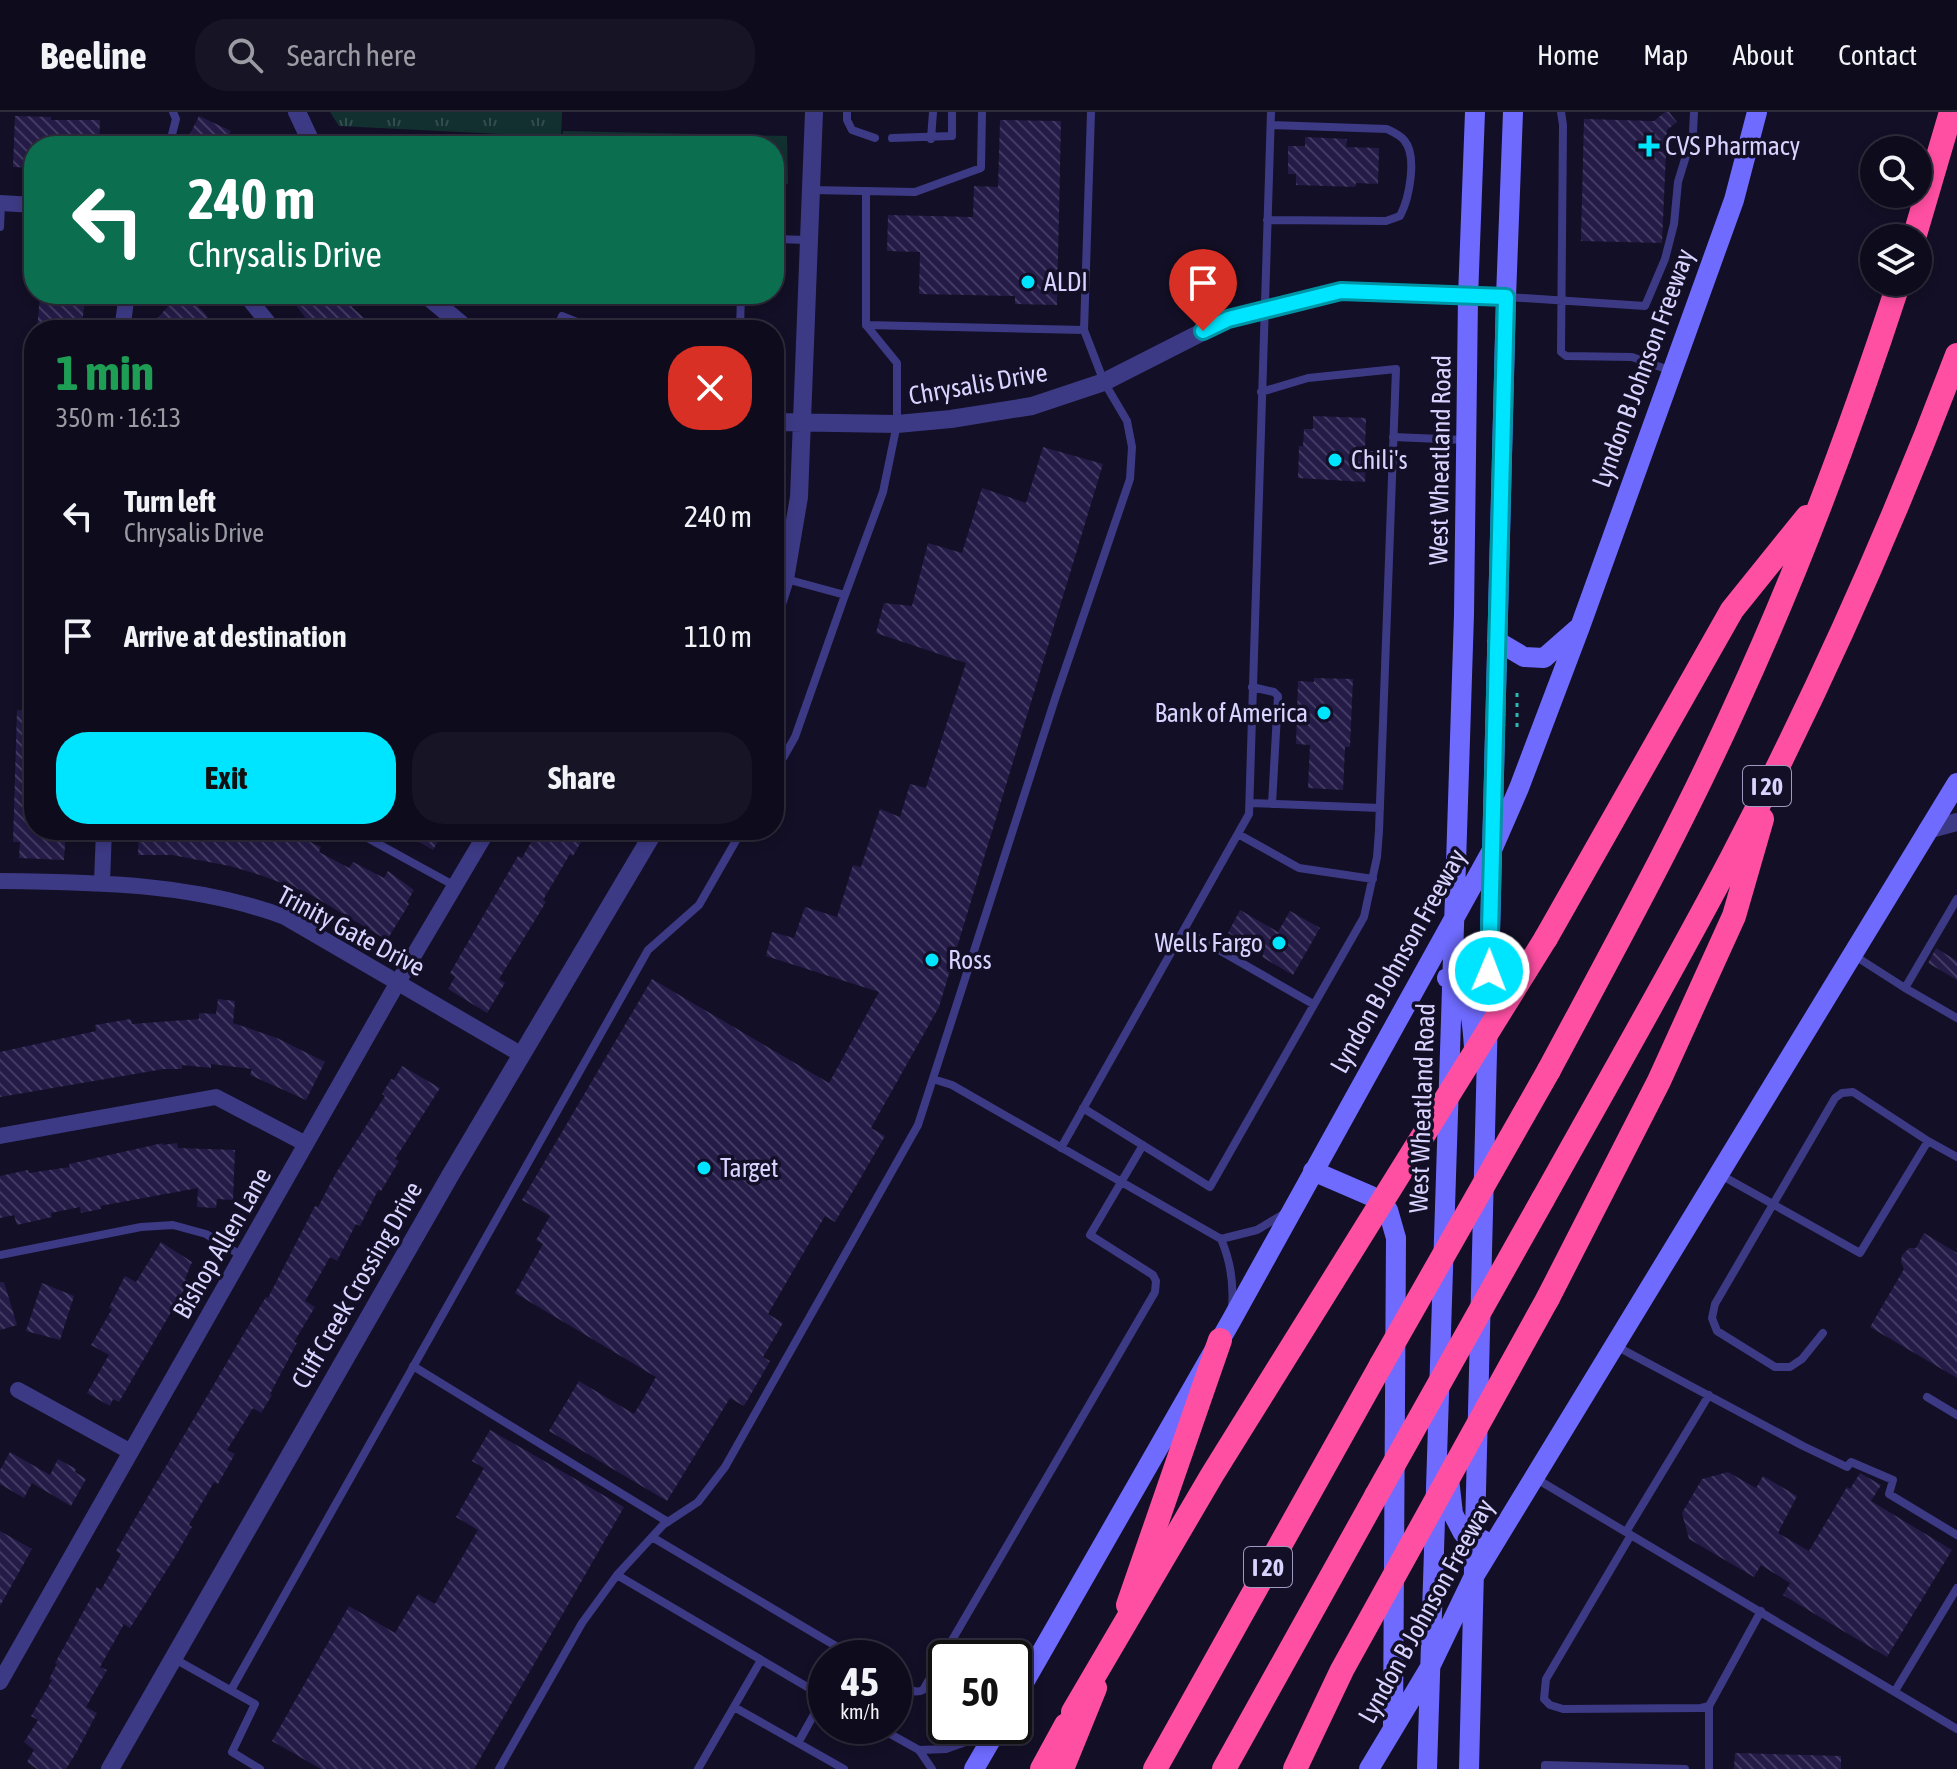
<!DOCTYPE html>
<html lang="en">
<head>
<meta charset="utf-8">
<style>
	:root { --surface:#0e0b1c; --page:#171425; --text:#f1f3f6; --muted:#9b9ba3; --line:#2e2b3b; --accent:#00e5ff }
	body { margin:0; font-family:"Asap Condensed",sans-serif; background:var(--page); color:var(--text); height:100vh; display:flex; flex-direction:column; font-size:30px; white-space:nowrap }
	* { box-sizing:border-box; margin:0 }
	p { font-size:26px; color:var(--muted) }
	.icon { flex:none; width:44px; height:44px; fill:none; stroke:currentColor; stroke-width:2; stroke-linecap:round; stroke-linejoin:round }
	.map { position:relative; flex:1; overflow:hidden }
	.details { position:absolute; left:24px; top:208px; width:760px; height:520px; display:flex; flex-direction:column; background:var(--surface); border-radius:32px; box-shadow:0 4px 12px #0003,0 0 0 2px var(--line) }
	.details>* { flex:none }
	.guide { position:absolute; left:24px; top:24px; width:760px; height:168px; border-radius:32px; box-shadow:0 4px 12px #0003,0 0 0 2px var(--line); background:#0b6e4f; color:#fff; overflow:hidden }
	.buttons { position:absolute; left:1860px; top:24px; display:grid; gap:16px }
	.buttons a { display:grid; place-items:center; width:72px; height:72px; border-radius:50%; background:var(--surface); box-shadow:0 4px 12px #0003,0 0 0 2px var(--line); font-size:40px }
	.speed { position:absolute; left:808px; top:1528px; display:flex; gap:16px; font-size:40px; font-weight:700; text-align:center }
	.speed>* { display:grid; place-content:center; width:104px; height:104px; border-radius:50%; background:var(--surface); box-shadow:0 4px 12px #0003,0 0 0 2px var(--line); line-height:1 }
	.speed small { font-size:20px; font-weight:400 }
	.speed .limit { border:4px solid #111; border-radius:12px; background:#fff; color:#111 }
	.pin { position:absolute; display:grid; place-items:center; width:68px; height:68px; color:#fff; margin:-82px -34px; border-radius:50% 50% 50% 0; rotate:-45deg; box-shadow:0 0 8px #0007 }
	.pin .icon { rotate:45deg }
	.me { position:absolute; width:88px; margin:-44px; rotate:1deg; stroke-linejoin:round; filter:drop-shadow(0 0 6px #0008) }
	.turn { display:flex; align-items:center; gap:28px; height:168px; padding:0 32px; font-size:36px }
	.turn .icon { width:104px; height:104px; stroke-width:2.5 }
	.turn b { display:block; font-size:56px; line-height:68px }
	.round { display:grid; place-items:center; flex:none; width:84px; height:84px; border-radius:32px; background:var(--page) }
	.overview { display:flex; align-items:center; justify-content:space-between; height:136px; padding:0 32px }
	h1 { font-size:48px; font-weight:700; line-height:60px; color:#1e9e55 }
	.cta { display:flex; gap:16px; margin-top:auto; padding:16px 32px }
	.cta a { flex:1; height:92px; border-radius:32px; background:var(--accent); color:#111; font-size:32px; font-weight:700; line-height:92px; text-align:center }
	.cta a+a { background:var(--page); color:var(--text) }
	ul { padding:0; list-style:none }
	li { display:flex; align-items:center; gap:24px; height:120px; padding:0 32px }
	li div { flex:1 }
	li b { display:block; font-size:30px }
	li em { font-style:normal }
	header { display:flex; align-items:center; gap:48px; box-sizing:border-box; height:112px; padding:0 40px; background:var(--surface); border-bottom:2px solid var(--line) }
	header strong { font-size:38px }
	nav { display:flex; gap:44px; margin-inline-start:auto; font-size:28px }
	.search { width:560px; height:72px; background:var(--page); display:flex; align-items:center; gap:20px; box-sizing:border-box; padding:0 28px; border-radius:32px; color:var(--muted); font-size:30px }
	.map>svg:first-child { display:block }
	.grass { fill:url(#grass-tufts) }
	.building { fill:url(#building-back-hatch) }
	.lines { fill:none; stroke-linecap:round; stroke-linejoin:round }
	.path { stroke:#2fb8b0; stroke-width:3; stroke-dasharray:4 6; stroke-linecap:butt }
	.service { stroke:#3d3a85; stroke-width:8 }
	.minor { stroke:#3d3a85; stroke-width:16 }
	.tertiary { stroke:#3d3a85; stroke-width:18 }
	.secondary { stroke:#6f6bff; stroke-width:20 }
	.motorway { stroke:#ff4fa3; stroke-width:24 }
	.motorway-bridge { stroke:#ff4fa3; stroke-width:24 }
	.route-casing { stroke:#0095a6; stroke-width:20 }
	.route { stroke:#00e5ff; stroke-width:14 }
	.poi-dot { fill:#00e5ff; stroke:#130f26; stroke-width:3 }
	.labels { text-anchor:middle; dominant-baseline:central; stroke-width:7; stroke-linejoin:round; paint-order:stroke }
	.shield { fill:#130f26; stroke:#9e99be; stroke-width:2 }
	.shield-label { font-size:24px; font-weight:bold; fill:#d9d4ff }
	.poi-label { font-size:26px; fill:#d9d4ff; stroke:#130f26; text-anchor:start }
	.street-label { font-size:26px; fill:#d9d4ff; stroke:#130f26 }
</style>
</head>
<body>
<header>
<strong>Beeline</strong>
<div class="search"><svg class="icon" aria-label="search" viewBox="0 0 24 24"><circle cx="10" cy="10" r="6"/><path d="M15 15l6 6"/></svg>Search here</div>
<nav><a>Home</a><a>Map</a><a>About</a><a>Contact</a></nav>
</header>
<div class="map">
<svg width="1957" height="1657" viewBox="0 0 1957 1657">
	<defs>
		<pattern id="grass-tufts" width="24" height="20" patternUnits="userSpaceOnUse" patternTransform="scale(2)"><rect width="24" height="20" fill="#12302f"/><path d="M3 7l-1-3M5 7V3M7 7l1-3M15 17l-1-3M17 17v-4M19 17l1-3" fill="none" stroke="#344d4e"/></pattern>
		<pattern id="building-back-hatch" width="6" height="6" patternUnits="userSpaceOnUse" patternTransform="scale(2)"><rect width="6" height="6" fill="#241b47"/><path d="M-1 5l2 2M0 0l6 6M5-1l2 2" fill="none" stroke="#433b63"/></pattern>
	</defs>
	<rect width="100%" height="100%" fill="#130f26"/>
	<!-- grass -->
	<path class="grass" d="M330,0H562L561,25L339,14Z
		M563,19L787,24L788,72L774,73V34H562Z"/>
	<!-- building -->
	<path class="building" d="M1665,0H1669L1677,10L1667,18L1662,131L1581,129L1584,7L1654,9Z
		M15,4L51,5V8H100L99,34H34V56L13,55Z
		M199,4L231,19L223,34H184Z
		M1000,8L1061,9L1057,193L1015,192V184L919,182L920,140L887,139L888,103L973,105L974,74L998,75Z
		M1305,25L1347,27L1346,35L1379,36L1378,72L1356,71L1355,75L1296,73V62H1288V34H1305Z
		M46,182H86L81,218H37L40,183Z
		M179,182H184L204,200L217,218H147Z
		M287,182H346L355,192L352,195L377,218H315Z
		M1313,304L1366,306L1365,339H1373L1372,356H1366L1365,370L1298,366L1299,334H1303L1304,317H1313Z
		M1043,335L1103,352L939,895L871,1016L885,1024L835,1110L825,1104L768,1202L783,1211L763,1245L770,1249L744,1294L730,1286L667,1389L549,1319L579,1269L634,1302L656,1265L515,1181L543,1132L536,1128L550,1104L522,1088L652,867L829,971L879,880L766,844L772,820L794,826L805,795L837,805L853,753L861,755L880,697L900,705L910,672L926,676L966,551L876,521L884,491L912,494L928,431L962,441L982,376L1026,391Z
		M1314,566L1353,567L1350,635H1345L1343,678L1308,676L1310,633L1296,632L1298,569L1314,570Z
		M17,598L34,600V718H66L64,748L19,746L20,730H13Z
		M139,718H247L285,728L288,720L321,735L319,740L349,756L353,750L384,766L388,759L414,778L407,790L409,792L387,828L306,780L260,763L230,754L172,743H138Z
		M398,718H444L433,738Z
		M538,718H588L573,744L570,742L543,788L546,790L499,867L505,871L487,901L448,877L455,865L450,861L518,744L522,746Z
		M1240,798L1278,820L1290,799L1320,816L1293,863L1262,845L1264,841L1228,821Z
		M1936,836L1957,849V868L1928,851Z
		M218,887L235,889L233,911L277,926L325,950L306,988L250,963L252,957L211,952V956L182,953V957H164L0,985V940L96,919L95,913L131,907L132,912L199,907V901L216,902Z
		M402,954L440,976L395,1047L399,1049L381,1079L378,1078L360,1114L356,1112L337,1149L330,1145L305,1189L315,1195L294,1230L297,1231L270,1282L272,1283L261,1301L253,1296L227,1338L235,1342L218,1372L214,1370L189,1413L192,1415L175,1445L130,1516L124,1512L100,1555L107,1558L86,1595L97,1601L76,1641L66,1657H37L27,1650L34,1638L24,1630L38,1608L31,1604L52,1568L49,1567L57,1552L55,1551L97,1475L101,1478L121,1442L116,1439L246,1218L266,1185L268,1186L315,1094L318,1095L336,1061L385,984L382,982L391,967L394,968Z
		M163,1031V1033L177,1031L178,1036L235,1038L233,1088L217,1087L216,1096L197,1095L198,1076L100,1094L101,1097L81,1101L80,1095L51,1101L52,1105L17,1113L14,1103L0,1106V1064L28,1058L29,1061L70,1055L69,1052Z
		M1924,1121L1957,1141V1266L1870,1215L1904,1157L1901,1150L1902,1143L1909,1136H1916Z
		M161,1130L192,1150L185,1167L189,1169L119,1290L113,1287L110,1294L87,1281L109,1243L91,1233L112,1197L109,1196L125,1164L136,1170Z
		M0,1170H4L17,1213L0,1218Z
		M42,1171L74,1184L60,1228L26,1219Z
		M490,1318L624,1395L474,1657H321L272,1629L349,1494L395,1521L418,1482L435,1492L478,1418L456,1405L484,1356L472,1349Z
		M10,1340L50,1363L58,1347L76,1357L75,1360L86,1367L71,1394L32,1371L24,1386L0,1372V1358Z
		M1728,1360L1756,1376L1763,1364L1797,1384L1778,1421L1809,1439L1847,1375L1850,1377L1860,1361L1881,1373L1871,1389L1952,1438L1887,1545L1783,1483L1790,1471L1761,1453L1754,1465L1689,1427L1682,1401L1702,1367Z
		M0,1419L32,1437L0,1494Z
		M1735,1641L1841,1644V1657H1734Z"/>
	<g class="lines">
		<!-- path -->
		<path class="path" d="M1517,581V621
			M1429,810L1434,782"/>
		<!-- service -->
		<path class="service" d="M847,0V8L852,18L875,26
			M1561,0L1563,13L1561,240L1566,244L1632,245L1672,259
			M892,26L952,24V0
			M931,27L933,0
			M169,34L176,7L173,0
			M811,78L915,80L981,56L982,0
			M1267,108L1386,109L1400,104C1409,87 1418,44 1404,28C1400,23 1393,20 1387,17L1271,13
			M0,115L1,92
			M774,127L808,128
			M1507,185L1645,194L1665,147L1674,112L1678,70L1693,21L1694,0
			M866,213L1084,218
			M556,218L562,204L597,218
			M740,218L741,182
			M1393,325L1465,328
			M845,483L883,380L897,312V251L866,213V79
			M1252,575L1274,580L1278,584L1272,692
			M774,662L795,625L845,483L786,467
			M1250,691L1380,696
			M353,718L455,774
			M1238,722L1299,756L1373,767
			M1184,818L1313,892
			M1855,844L1905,876L1957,787
			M1905,876L1957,906
			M933,967L952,973L1221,1127C1231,1150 1234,1171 1232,1196
			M1083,996L1210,1075L1364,805L1377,745L1379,719L1396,257L1308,266L1261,280
			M1061,1036L1249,702L1271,0
			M1719,1062L1860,1141L1928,1029L1957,1045
			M1221,1127L1257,1118L1282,1103
			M0,1143L141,1115L173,1113L206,1122L242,1144
			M1823,1221L1802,1247L1790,1255H1775L1717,1219L1712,1206L1715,1192L1835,986L1842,981L1853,980L1928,1029
			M1616,1234L1803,1334L1847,1355L1851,1350L1893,1368L1889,1382L1957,1423
			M413,1254L668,1410
			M1927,1285L1957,1303
			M1535,1366L1957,1617
			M1626,1420L1709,1283
			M1631,1423L1546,1567L1544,1587L1550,1593L1563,1597L1701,1596L1709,1594L1761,1499
			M652,1425L856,1546
			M617,1463L826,1586
			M173,1546L255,1592L232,1640L260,1657
			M894,1569C903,1574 913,1583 923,1578L1155,1180L1156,1169L1153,1163L1090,1123L1143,1033
			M231,1578L648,838L699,793L742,718
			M1895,1579L1957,1476
			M734,1595L844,1657
			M876,1614L919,1638L932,1657
			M798,1631L826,1581
			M919,1638L946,1637L988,1622
			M499,1657L582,1511L617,1463L663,1413L698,1390L725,1355L918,1013L1056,584L1130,367L1132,335L1127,309L1104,270L1084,218L1091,0
			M698,1657L761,1548
			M1545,1657V1653L1685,1657
			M1709,1657V1594"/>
		<!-- minor -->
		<path class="minor" d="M0,91L34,93
			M245,182L274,218
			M122,218L127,182
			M0,769C95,770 194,771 285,805L522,943
			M102,770L104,718
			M0,1024L216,985L306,1032
			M18,1278L131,1340
			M0,1570L398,870L488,718"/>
		<!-- tertiary -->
		<path class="tertiary" d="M297,0L313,34
			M425,182L468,218
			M774,310L897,312L951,307L1032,294L1104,270L1228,207L1341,179L1506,185
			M774,501L785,467L799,385L814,0
			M1927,718L1957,710
			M110,1657L451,1062L655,718"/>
		<!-- secondary -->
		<path class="secondary" d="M1497,529L1524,545L1544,546L1577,517
			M1447,866C1475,879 1472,921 1475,948
			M1313,1059L1371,1084L1388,1098L1396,1126L1393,1614
			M1448,1358L1453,1402L1463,1421L1483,1428
			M1014,1588L1231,1209L1492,738L1519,676L1580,515L1734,88L1757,0
			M974,1657L999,1614
			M1369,1657L1429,1557L1473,1466L1957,671
			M1427,1657L1464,502L1468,185L1475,0
			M1469,1657L1506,185L1513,0"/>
		<!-- motorway -->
		<path class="motorway" d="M1914,126L1951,0
			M1546,826L1732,498L1807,405
			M1549,958C1613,838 1679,719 1735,595C1799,457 1852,314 1899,170
			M1543,1087C1606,974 1671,861 1731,747C1816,584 1892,415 1957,243
			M1548,1186L1659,969L1734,804L1762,707
			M1128,1493L1220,1228
			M1042,1657L1066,1613
			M1062,1657L1095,1576
			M1155,1657L1381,1253
			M1224,1657L1376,1384"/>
		<!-- motorway-bridge -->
		<path class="motorway-bridge" d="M1381,1253L1549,958
			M1376,1384L1543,1087
			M1073,1600L1212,1363L1546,826
			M1295,1657L1342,1558L1548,1186"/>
	</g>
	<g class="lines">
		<defs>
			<path id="route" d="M1203,219L1228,207L1341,179L1506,185L1489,859"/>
		</defs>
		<!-- route casing -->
		<use href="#route" class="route-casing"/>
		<!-- route -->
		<use href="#route" class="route"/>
	</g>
	<!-- markers -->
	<g class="poi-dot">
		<path d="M1645 22h8v8h8v8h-8v8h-8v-8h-8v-8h8z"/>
		<circle cx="1028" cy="170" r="8"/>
		<circle cx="1335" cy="348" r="8"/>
		<circle cx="1324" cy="601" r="8"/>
		<circle cx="1279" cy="831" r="8"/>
		<circle cx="932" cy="848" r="8"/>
		<circle cx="704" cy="1056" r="8"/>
	</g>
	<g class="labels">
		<!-- shield labels -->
		<g class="shield">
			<rect x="1743" y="654" width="48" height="40" rx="6"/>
			<rect x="1244" y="1435" width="48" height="40" rx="6"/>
		</g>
		<g class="shield-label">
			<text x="1767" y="674">I 20</text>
			<text x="1268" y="1455">I 20</text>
		</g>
		<!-- poi labels -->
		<g class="poi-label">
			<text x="1665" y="34">CVS Pharmacy</text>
			<text x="1044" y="170">ALDI</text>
			<text x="1351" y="348">Chili's</text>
			<text x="1308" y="601" text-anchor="end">Bank of America</text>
			<text x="1263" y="831" text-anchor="end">Wells Fargo</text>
			<text x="948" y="848">Ross</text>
			<text x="720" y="1056">Target</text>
		</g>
		<!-- street labels -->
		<g class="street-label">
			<text transform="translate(1643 256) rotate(-70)">Lyndon B Johnson Freeway</text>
			<text transform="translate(978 272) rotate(-10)">Chrysalis Drive</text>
			<text transform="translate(1440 348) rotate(-89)">West Wheatland Road</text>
			<text transform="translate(351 819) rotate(28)">Trinity Gate Drive</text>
			<text transform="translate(1398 849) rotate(-61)">Lyndon B Johnson Freeway</text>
			<text transform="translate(1422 996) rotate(-88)">West Wheatland Road</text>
			<text transform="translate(222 1131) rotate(-60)">Bishop Allen Lane</text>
			<text transform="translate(357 1173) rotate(-60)">Cliff Creek Crossing Drive</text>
			<text transform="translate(1426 1499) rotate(-61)">Lyndon B Johnson Freeway</text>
		</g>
	</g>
</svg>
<div class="buttons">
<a><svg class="icon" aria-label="search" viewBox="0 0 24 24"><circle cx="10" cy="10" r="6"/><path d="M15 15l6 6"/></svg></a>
<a><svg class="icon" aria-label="layers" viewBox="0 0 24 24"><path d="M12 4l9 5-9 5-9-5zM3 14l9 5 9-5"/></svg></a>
</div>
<div class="speed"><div>45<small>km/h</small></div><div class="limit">50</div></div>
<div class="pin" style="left:1203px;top:219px;background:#d93025"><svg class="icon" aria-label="arrive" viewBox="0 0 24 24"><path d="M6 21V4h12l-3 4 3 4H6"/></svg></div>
<svg class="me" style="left:1489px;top:859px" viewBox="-20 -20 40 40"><circle r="17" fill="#00e5ff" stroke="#fff" stroke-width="3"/><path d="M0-11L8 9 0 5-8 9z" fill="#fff"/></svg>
<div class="guide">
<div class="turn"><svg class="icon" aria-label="left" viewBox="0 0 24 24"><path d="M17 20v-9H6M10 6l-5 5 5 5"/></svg><div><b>240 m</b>Chrysalis Drive</div></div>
</div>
<section class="details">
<div class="overview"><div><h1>1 min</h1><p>350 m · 16:13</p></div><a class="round" style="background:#d93025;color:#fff"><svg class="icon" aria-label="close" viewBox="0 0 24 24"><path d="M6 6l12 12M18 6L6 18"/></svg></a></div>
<ul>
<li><svg class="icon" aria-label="left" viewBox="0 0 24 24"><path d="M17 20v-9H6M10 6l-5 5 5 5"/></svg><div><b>Turn left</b><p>Chrysalis Drive</p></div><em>240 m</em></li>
<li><svg class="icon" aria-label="arrive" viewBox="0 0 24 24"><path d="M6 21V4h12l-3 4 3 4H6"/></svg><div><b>Arrive at destination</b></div><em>110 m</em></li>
</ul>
<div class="cta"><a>Exit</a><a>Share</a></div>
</section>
</div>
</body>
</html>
